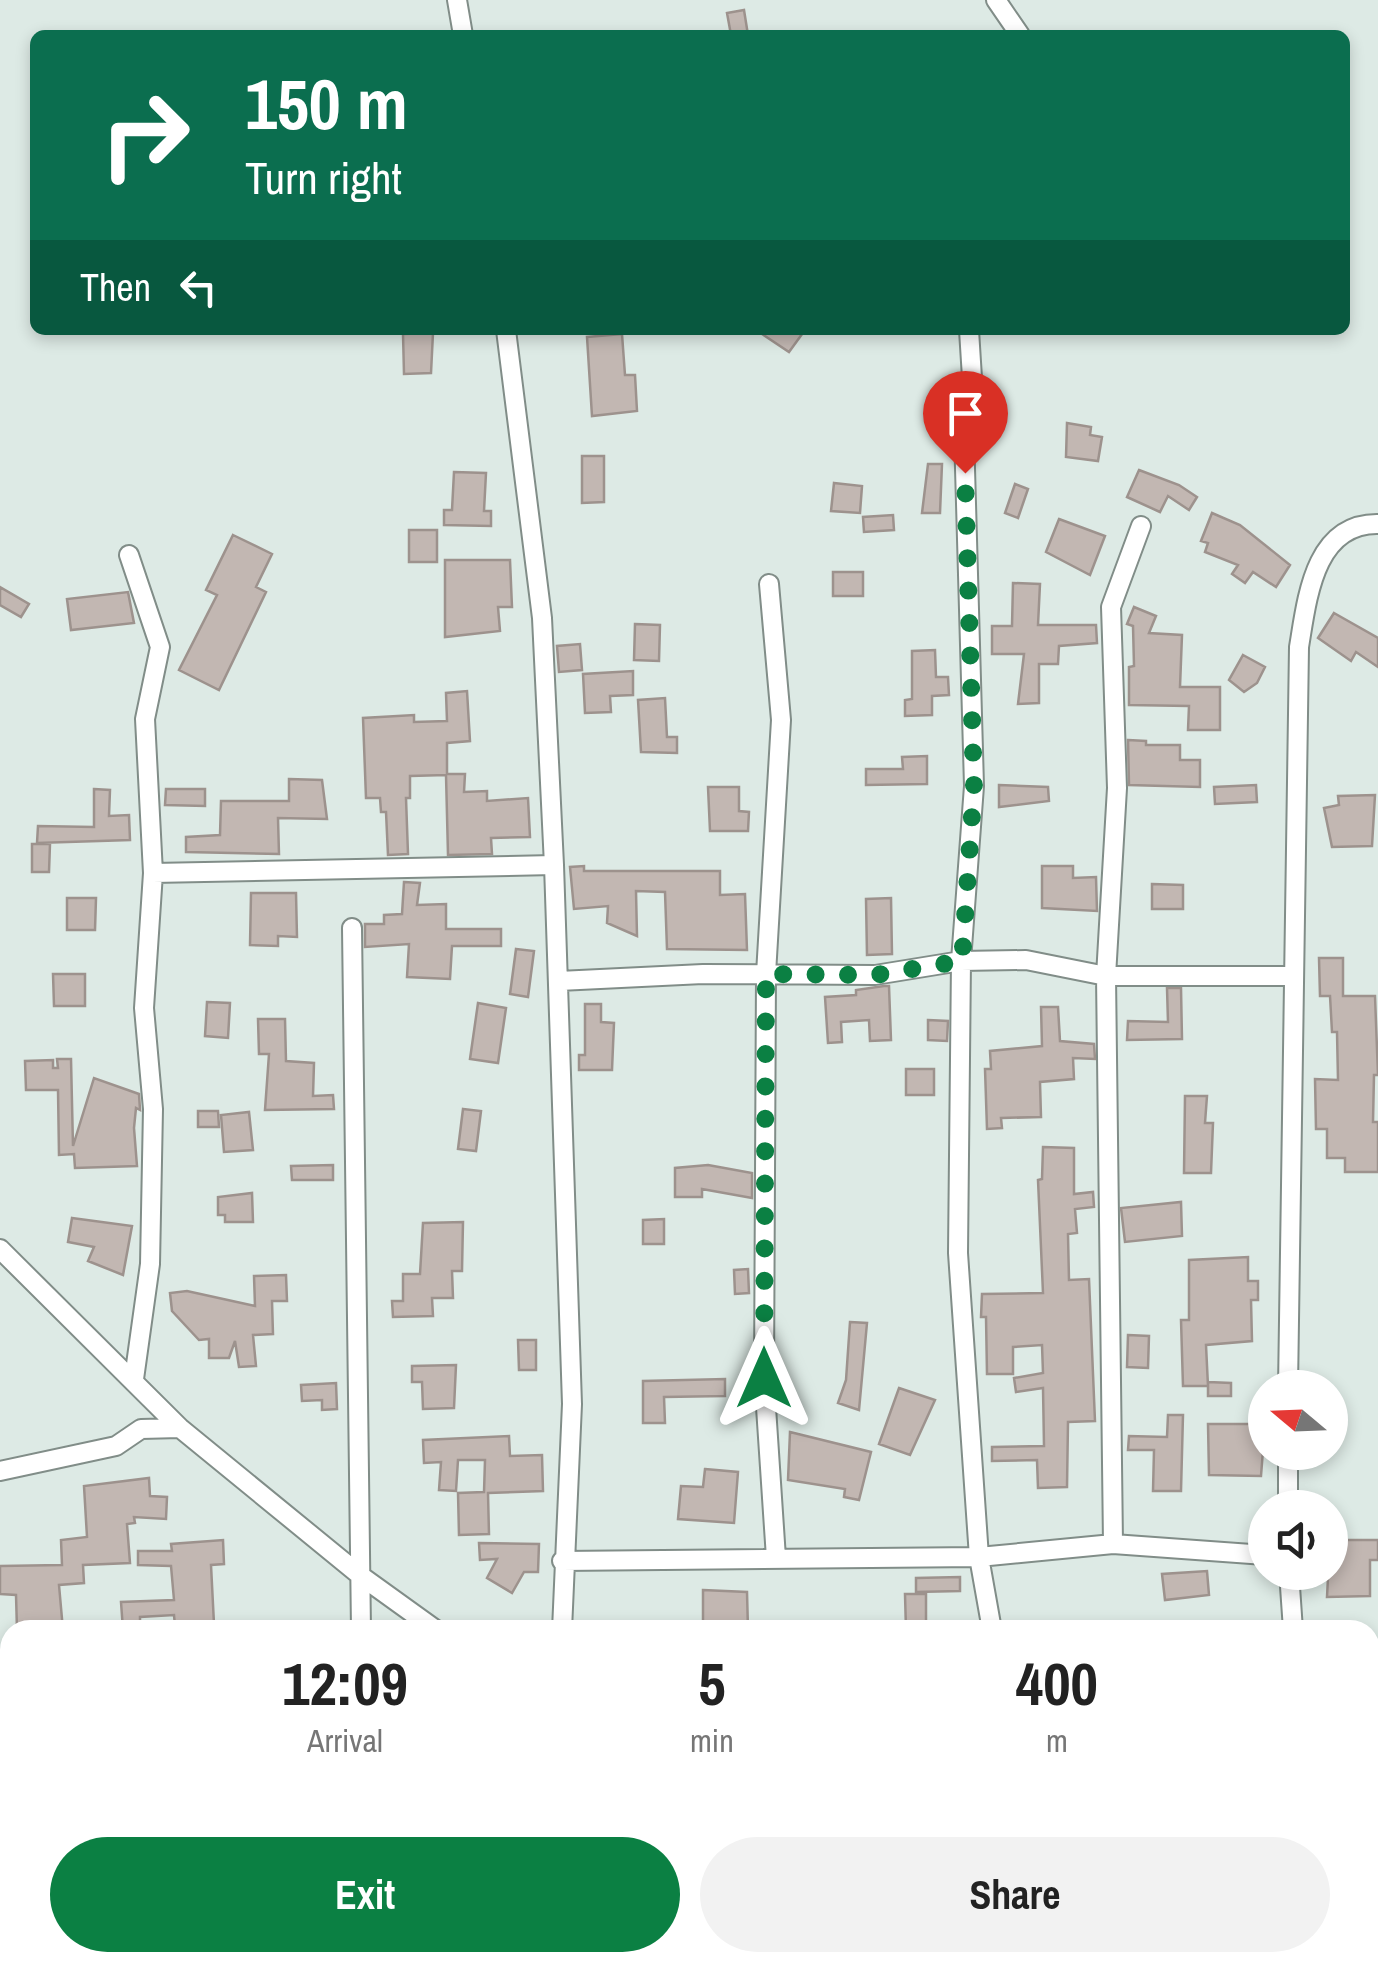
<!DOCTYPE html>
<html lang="en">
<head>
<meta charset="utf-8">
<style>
	:root { --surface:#fff; --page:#f2f2f2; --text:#222; --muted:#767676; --accent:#0b8043 }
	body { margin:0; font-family:"Archivo Narrow",sans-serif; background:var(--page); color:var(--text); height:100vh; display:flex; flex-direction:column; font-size:38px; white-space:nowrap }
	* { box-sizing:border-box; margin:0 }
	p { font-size:32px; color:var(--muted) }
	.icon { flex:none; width:55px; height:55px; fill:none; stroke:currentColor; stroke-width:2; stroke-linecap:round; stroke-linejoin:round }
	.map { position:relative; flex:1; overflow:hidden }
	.side { position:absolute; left:0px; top:1620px; width:1380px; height:352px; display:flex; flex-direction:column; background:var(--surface); border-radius:30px 30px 0 0; box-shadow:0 5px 15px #0003 }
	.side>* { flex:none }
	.banner { position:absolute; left:30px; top:30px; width:1320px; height:305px; border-radius:15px; box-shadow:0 5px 15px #0003; background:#0b6e4f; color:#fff; overflow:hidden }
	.needle { width:65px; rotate:289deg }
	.tools { position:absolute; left:1248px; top:1370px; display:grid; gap:20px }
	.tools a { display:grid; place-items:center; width:100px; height:100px; border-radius:50%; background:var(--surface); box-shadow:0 5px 15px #0003; font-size:50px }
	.pin { position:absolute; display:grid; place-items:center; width:85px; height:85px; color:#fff; margin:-102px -42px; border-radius:50% 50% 50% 0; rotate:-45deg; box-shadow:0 0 10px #0007 }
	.pin .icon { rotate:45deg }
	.me { position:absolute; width:110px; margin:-55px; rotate:0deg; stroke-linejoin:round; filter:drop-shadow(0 0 8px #0008) }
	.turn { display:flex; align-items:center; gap:35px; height:210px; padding:0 50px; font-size:45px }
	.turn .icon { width:130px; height:130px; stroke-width:2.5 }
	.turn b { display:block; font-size:70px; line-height:85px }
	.then { display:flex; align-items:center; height:95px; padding:0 50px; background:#0003; gap:20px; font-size:38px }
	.eta { display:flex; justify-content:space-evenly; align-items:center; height:170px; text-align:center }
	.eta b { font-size:60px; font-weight:700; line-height:70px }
	.action { display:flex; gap:20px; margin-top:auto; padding:20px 50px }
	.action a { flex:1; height:115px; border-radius:60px; background:var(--accent); color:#fff; font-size:40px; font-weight:700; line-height:115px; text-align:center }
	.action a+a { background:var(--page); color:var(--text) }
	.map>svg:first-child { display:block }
	.building { fill:#c2b7b2; stroke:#9d928d; stroke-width:2.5 }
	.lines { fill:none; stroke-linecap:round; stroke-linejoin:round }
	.minor-casing { stroke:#818d88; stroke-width:22 }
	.minor { stroke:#fff; stroke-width:18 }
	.route { stroke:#0b8043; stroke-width:18; stroke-dasharray:0 32.4 }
</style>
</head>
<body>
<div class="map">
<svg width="1378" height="1972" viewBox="0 0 1378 1972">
	<rect width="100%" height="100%" fill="#ddeae5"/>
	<!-- building -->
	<path class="building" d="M744,10L748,35H731L727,13Z
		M756,330H805L789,352Z
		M433,333L431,373L404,374L403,334Z
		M622,334L625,375H635L637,411L592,416L587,337Z
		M1067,423L1091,427L1090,435L1102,437L1098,461L1066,457Z
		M582,456H604V502L582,503Z
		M928,464H942L940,513H922Z
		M1139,470L1179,485L1197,497L1189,510L1168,496L1160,512L1127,497Z
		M454,472L486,473L484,511H491V526L444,525V510H452Z
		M834,483L862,486L860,513L831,511Z
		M1015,484L1028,489L1018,518L1005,513Z
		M1212,513L1240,525L1290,565L1276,587L1253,572L1245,583L1232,574L1238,565L1205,552L1208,543L1201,541Z
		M893,515L894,530L864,532L863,517Z
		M1059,519L1105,536L1090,575L1046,552Z
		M409,530H437V562H409Z
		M233,535L272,554L256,587L266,592L219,690L179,670L217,595L206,590Z
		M445,560H510L512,607H498L500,631L445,637Z
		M833,572H863V596H833Z
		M1013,583L1040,584L1038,625H1096L1097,643L1059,646L1058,664H1039V703L1018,704L1024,654H992V626H1012Z
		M0,587L29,604L21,617L0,605Z
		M128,592L134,623L71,630L67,599Z
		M1134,607L1156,616L1149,633L1182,635L1180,687H1220V730H1188L1189,706L1129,705V667L1134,666L1133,626L1127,624Z
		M1334,613L1378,638V667L1356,652L1351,661L1318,638Z
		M635,624L660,625L659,661L634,660Z
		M580,644L582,670L559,672L557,646Z
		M935,650L936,677H948L949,695L932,696V715L905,716V700L912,699V651Z
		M1243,655L1265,667L1257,683L1244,692L1229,680Z
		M633,671V695L610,696L611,712L585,713L583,674Z
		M467,691L470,741L447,743V774H465L464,792L487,791V801L528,798L530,837L491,838L492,854L448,855L446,775L410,776V798H406L408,854L388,855L386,812H381L380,798H366L363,718L414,715V722L447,721L446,693Z
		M665,698L667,737H677V753L641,752L638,700Z
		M1128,740L1146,741V745H1180V760H1200V787L1129,785Z
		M927,756V784L866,785V769H903L902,757Z
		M289,779L322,780L327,819L278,818L279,854L186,852V837L220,835L221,801H289Z
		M999,785L1048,787L1049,801L999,807Z
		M1256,785L1257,802L1215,804L1214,787Z
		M708,787H739V811L749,812L748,831H710Z
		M94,789L110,790L109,816L129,815L130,840L37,843L38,826L94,827Z
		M166,789H205V806L165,805Z
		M1375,795L1372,846L1332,847L1324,808L1339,805L1338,796Z
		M32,844H50L49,872H32Z
		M584,866V871H720V895L745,894L747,950L667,949L665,892L636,891L637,936L607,923L608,906L574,909L570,867Z
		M1042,866H1073V878L1096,877L1097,911L1042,908Z
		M404,882L420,883L417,905L446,904V929H501V946H452L450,979L407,977L409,944L365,947V924H384V915L402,914Z
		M1152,884L1183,885V909H1152Z
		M251,893H296L297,937L278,936V946L250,945Z
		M67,898H96L95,930H67Z
		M891,898L892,954L867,955L866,899Z
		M516,949L534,951L528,997L510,994Z
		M1319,958H1343V996H1375L1378,1075H1374L1373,1122H1378V1172H1345V1158H1327V1129H1316L1315,1079L1338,1080L1337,1032H1332L1330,996H1320Z
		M53,974H85V1006H54Z
		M884,986H889L891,1040L870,1041L869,1020L841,1022L842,1042L828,1043L825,997L856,995V990Z
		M1167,988H1181L1182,1039L1127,1040L1128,1021L1168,1022Z
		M207,1002L230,1003L228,1038L205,1036Z
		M478,1003L506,1008L498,1063L470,1059Z
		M585,1004H601V1022L614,1023L612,1070H579V1055H585Z
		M1041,1007H1058L1060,1041L1094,1044L1095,1059L1073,1058L1074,1079L1040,1082L1041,1117L1001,1118L1002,1128L987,1129L985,1069H991L990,1051L1042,1046Z
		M258,1019H285L286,1061L314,1063L313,1096L333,1095L334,1109L265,1110L269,1054H259Z
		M928,1020L948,1021L947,1041L928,1040Z
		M57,1059H71L73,1146L94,1078L139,1094L140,1110L136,1108L134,1128L137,1166L75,1168L74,1154L59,1155L58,1090H26L25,1061L53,1060V1068H58Z
		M906,1069H934V1095H906Z
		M1185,1096H1207L1205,1123H1213L1211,1173H1184Z
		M463,1109L481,1111L476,1151L458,1149Z
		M198,1111H218L219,1127H198Z
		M249,1112L253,1150L224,1152L221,1115Z
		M1043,1147L1074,1148V1194L1093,1192L1094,1207L1075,1209L1077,1233L1068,1234L1069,1280L1089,1279L1095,1421L1068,1422L1067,1487L1038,1488L1037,1460L992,1461V1447L1044,1446L1043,1388L1016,1392L1014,1378L1043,1373L1042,1345L1013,1347V1374H987L986,1317H981L982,1294L1043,1293L1038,1180L1042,1179Z
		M333,1165V1180H292L291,1166Z
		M708,1165L752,1173V1198L702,1189V1197H675V1168Z
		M252,1193L253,1222H225V1215H218V1197Z
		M1181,1202L1182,1236L1125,1242L1121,1208Z
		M72,1218L132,1226L123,1275L88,1261L94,1247L68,1242Z
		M664,1219V1244H643V1220Z
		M463,1222L462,1271H452L453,1298H432L433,1316L393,1317L392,1301H403V1274H420L423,1223Z
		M1248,1257V1281H1258V1300H1251L1252,1341L1206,1345L1208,1386H1183L1181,1320H1189V1260Z
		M748,1269L749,1293L735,1294L734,1270Z
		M286,1275L287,1301H272L273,1334L253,1335L256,1366L239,1367L235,1341L229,1358H209V1339L199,1340L172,1311L170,1293L187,1291L255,1306L254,1276Z
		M850,1322L867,1323L859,1410L838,1403L846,1380Z
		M1128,1335L1149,1336L1148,1368L1127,1367Z
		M518,1340H536V1370H519Z
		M456,1365L454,1408L423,1409L422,1382H412V1366Z
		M725,1379V1396L664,1397L665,1423H643V1381Z
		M1208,1382L1231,1383V1396H1208Z
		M336,1383L337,1409L322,1410V1400L302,1401L301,1385Z
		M899,1388L935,1400L910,1455L879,1444Z
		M1168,1415H1183L1181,1491H1153L1154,1450H1128L1129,1436L1167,1437Z
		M1208,1424H1265L1261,1476L1209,1475Z
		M790,1432L871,1452L859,1500L844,1497L845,1489L788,1480Z
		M509,1436L510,1456L542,1455L543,1491L488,1493L489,1534L459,1535L458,1493L484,1492L485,1460H458L456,1491L439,1490L441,1462L424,1463L423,1440Z
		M705,1469L738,1472L734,1523L678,1519L681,1486L703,1487Z
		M149,1478L150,1496L167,1497L166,1519L134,1517L135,1523L127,1524L130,1563L83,1565L84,1583L59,1585L63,1630H17L16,1595L0,1594V1566L62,1565L61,1540L87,1537L84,1486Z
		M223,1540L224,1564L211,1565L214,1624L175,1626L174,1615L140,1617V1630H123L121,1602L174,1600L171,1566L138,1565V1551H172L171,1544Z
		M1330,1540H1378V1560H1370V1596L1327,1597Z
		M479,1543L539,1544L538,1572H524L512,1593L487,1578L497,1559L480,1560Z
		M1207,1571L1209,1595L1165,1600L1162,1574Z
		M960,1577V1591L916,1592V1578Z
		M703,1590L747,1592L748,1630L703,1627Z
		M905,1594H926V1630H906Z"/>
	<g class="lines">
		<defs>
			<path id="minor" d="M457,0L463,35
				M996,0L1020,35
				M506,330L542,618L554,865L572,1404L562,1630
				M969,330L974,410L964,433L974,786L961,961L958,1253L979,1557L992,1630
				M129,555L160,647L145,719L153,873L144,1008L153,1109L150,1264L134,1379
				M769,584L781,720L766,974L764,1377L776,1558
				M153,873L554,865
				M352,928L361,1630
				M559,981L703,974L875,975L961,961L1026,960L1106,976H1292
				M0,1249L180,1428L361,1576L436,1630
				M1288,1388L1299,647C1307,599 1314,523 1378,524
				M0,1471L116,1446L141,1429L180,1428
				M1288,1508V1452
				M1113,1544L1106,976L1117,788L1111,607L1141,526
				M562,1561L979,1557L1113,1544L1265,1555
				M1289,1572L1293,1630
				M0,1668L10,1667
				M0,1872H10
				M365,1962L366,1972
				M569,1962V1972
				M846,1962L857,1972
				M981,1965L1106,1962
				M1295,1968L1378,1963"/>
		</defs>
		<!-- minor casing -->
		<use href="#minor" class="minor-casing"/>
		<!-- minor -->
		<use href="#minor" class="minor"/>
	</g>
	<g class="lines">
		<!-- route -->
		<path class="route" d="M764,1378L766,974L875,975L962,961L974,786L965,473"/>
	</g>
</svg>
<div class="tools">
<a><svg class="needle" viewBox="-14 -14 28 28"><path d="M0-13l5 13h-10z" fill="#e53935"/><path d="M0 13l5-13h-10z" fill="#767676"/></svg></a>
<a><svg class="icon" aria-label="sound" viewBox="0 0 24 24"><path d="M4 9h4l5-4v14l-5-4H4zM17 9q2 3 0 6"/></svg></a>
</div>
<div class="pin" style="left:965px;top:473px;background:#d93025"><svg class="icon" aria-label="arrive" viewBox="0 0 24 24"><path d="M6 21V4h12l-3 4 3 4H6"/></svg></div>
<svg class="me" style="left:764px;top:1378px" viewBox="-20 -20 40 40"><path d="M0-17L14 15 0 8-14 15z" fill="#0b8043" stroke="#fff" stroke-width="4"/></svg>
<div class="banner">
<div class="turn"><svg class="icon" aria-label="right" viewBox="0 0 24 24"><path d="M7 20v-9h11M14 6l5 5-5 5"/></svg><div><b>150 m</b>Turn right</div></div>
<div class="then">Then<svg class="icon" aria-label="left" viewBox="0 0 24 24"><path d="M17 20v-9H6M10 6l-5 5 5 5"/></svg></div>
</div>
<section class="side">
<div class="eta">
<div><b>12:09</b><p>Arrival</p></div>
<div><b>5</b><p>min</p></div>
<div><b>400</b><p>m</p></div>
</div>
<div class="action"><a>Exit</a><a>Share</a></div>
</section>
</div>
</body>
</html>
